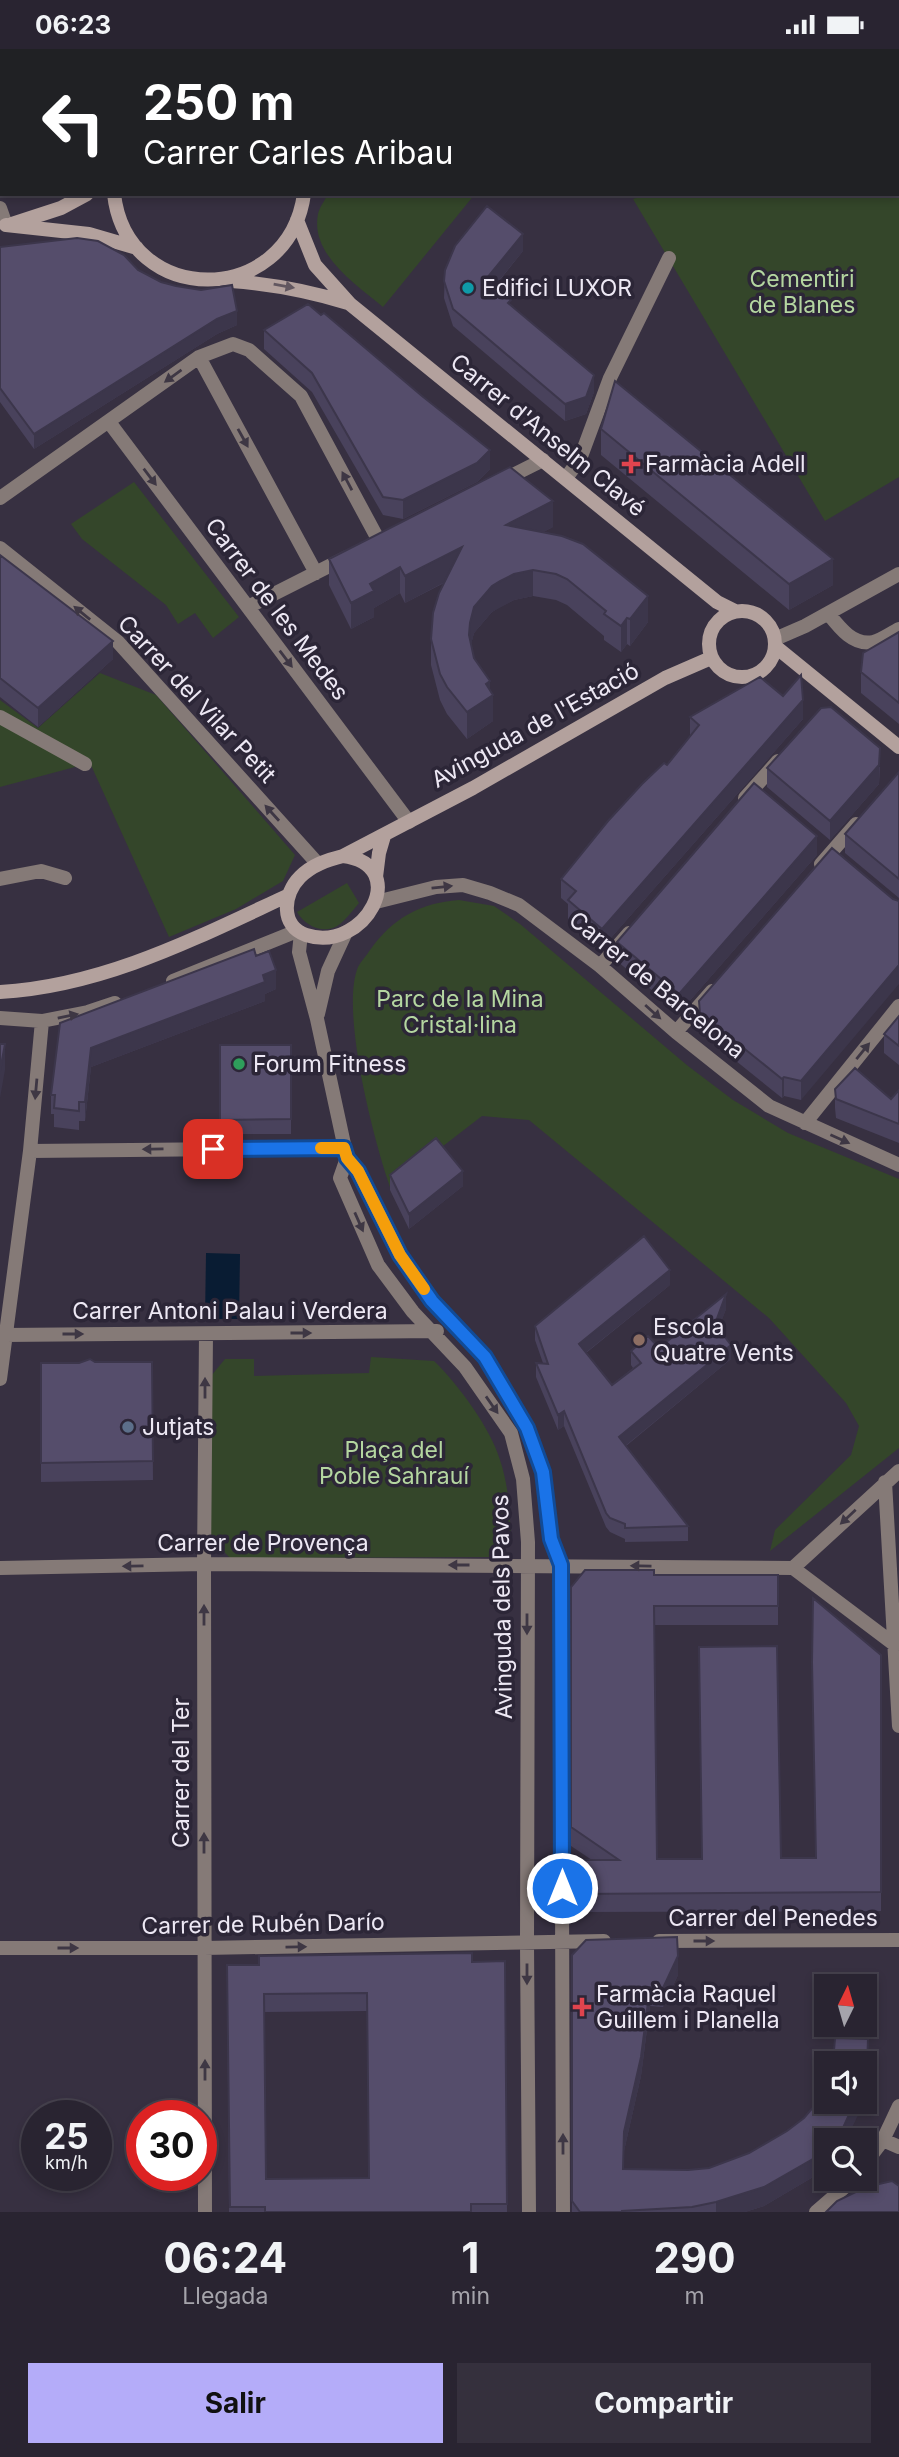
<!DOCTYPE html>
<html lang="es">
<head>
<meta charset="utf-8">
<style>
	:root { --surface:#292431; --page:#35303d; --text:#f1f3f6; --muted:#a5a4ab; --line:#45414d; --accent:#b4acf9 }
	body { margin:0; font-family:Inter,sans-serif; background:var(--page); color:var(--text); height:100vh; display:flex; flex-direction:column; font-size:26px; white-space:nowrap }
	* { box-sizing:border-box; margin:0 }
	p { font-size:23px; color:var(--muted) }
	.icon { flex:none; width:38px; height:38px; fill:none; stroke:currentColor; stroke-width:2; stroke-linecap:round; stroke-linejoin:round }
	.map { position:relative; height:2163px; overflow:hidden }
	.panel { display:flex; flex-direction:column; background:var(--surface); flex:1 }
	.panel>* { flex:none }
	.guide { position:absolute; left:0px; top:0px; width:900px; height:147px; box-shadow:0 4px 10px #0003,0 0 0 2px var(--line); background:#202124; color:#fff; overflow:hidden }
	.needle { width:46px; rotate:5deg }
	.fabs { position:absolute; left:814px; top:1925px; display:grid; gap:14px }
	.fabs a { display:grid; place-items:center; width:63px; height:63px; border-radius:0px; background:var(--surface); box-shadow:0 4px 10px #0003,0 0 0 2px var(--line); font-size:35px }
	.speed { position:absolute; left:21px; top:2051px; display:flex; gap:14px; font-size:35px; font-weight:700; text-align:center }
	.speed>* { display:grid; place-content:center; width:91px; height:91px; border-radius:50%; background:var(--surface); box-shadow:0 4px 10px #0003,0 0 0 2px var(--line); line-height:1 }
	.speed small { font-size:18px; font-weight:400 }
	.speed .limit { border:10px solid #d22; background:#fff; color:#111 }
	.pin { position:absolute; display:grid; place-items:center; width:60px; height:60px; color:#fff; margin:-30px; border-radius:14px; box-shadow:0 4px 10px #0006 }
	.me { position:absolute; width:77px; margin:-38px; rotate:0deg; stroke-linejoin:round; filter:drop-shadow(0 0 5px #0008) }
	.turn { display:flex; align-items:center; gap:24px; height:147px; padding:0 28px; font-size:32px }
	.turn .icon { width:91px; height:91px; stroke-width:2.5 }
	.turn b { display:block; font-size:49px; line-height:60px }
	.eta { display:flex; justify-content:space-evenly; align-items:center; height:119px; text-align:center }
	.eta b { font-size:42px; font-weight:700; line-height:49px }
	.cta { display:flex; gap:14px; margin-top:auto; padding:14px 28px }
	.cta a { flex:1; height:80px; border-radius:0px; background:var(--accent); color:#111; font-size:28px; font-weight:700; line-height:80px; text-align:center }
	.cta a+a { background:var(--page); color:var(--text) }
	.status { display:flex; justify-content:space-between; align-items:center; height:49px; padding:0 35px; background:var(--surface); direction:ltr }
	.status svg { height:19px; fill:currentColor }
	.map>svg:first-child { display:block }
	.green { fill:#34462a }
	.water { fill:#091c33 }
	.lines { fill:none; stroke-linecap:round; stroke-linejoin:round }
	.street { stroke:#857a77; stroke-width:14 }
	.secondary { stroke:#b3a19d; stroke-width:14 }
	.wall { fill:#49425c; fill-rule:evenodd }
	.shaded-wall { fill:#3c364b }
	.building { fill:#554d6b; stroke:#3c364b; stroke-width:2; fill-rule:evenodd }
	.oneway { fill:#625760 }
	.oneway2 { fill:#3e3744 }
	.route-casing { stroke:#114b97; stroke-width:18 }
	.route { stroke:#1a73e8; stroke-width:12 }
	.slow { stroke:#f59e0b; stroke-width:12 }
	.culture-dot { fill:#0f9aa8; stroke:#2c2637; stroke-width:2.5 }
	.health-dot { fill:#e0444e; stroke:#2c2637; stroke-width:2.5 }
	.leisure-dot { fill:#2e9e5b; stroke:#2c2637; stroke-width:2.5 }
	.education-dot { fill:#8d6e63; stroke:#2c2637; stroke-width:2.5 }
	.service-dot { fill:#5c6f8a; stroke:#2c2637; stroke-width:2.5 }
	.labels { text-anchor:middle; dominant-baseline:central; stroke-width:7; stroke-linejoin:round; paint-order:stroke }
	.park-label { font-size:23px; fill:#b4d6a0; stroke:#2c2637 }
	.poi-label { font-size:23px; fill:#ede8f4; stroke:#2c2637; text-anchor:start }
	.street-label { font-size:23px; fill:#ede8f4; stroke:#2c2637 }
</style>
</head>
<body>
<div class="status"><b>06:23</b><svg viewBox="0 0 49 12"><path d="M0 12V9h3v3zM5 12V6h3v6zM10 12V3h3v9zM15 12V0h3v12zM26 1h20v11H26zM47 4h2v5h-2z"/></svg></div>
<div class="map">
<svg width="899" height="2163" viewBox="0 0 899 2163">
	<rect width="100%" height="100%" fill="#373041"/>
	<!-- green -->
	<path class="green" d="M899,61V428L825,472L633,150L649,145H898Z
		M328,145H475L383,258C357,236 310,206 318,165C319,159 325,151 328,145Z
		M134,433L239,568L213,589L195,564L178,575L166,556L82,490L71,475Z
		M100,624L156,646L295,806L283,832L236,860L169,888L90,714L0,738V651L38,679Z
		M347,834L359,854C353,861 347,869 340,875C325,887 305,877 297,863Z
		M459,851L494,857L520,875L688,1017L733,1051L788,1084L899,1130V1399L770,1502L775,1481L851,1406L859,1377L846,1354L769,1269L529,1071L482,1067L390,1138C374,1092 340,962 358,918C361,912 367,906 370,901C393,869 420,854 459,851Z
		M371,1308L434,1312C458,1335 491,1380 500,1411C509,1438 510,1465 511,1493L495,1508L230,1509L209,1487L211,1327L225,1310H254V1327L369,1324Z"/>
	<!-- water -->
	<path class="water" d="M206,1204L240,1205L239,1270H205Z"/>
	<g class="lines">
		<!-- street -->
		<path class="street" d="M101,2V0
			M0,159L6,176
			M199,308L316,524
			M109,373L409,773
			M566,429L580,410L610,329L669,209
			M503,431L543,411
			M0,449L199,308L233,295L249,301L301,347L379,492
			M0,499L118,593L318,815
			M248,558L347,508
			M828,564C839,578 853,597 873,593C882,591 891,584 899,580
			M775,590L805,577L899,525
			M0,668L85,715
			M745,749L778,712
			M821,815L856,775
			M0,830L41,822L65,829
			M376,853L436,838L463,836L490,844L519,856L600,917L676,983L769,1057L899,1116
			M301,884L299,903L317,970L347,1109L358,1122L400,1206L432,1252L485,1308L527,1379L543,1423L551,1490L561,1516L563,2163
			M600,917L629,884
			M173,932L297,882
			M318,965L328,922L346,883
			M0,969L42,972L88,963L115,954
			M676,983L712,942
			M805,1074L899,957
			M30,1102L344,1099
			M347,1109L340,1129L378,1216L413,1263L465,1318L511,1384L523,1430L528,1493L527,1895L529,2163
			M5,1286L437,1282
			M0,1330L30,1102L42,972
			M885,1433L899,1677
			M0,1519L204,1515L793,1519L899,1422
			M793,1519L895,1596
			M659,1892L899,1891
			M0,1899H204L604,1892
			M883,2091L899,2098
			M864,2116L883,2091L899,2057
			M205,2163L204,1515L206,1285
			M816,2163L854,2130"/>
		<!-- secondary -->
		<path class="secondary" d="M44,0L46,2
			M856,2L861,0
			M114,145C127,259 288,259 304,145
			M297,171L315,216L350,255L717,553L735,562
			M12,175L61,159L87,145
			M6,176L89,185L137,199
			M231,232C272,235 309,242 348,254
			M709 595a33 33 0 1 1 66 0a33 33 0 1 1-66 0Z
			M776,598L899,698
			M343,807L473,739L665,629L711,609
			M343,807C413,816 365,905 306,886C280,877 283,845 300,828C312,816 327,811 343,807Z
			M376,828L379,804L384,787
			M0,943C104,937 196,889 289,846"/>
	</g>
	<!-- wall -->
	<path class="wall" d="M0,198L138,221L237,276L217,285L34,400L0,353Z
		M523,202L495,237L511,257L594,343L586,365L565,372L453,277L444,249L445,221Z
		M264,281L490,420L477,433L403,470L383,466L312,343L264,300Z
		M601,380L833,536L789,561L601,406Z
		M553,478L543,483L648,573L630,597L627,595L621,603L604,591V587L567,556L556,551L533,547L514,551L500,558L492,563L474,584L471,595L474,609L490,641L493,672L467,690L447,665L440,651L431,616V590L444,534L405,554L400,544L374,559V568L351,580L329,536V510Z
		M0,506L113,610L38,678L0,648Z
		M899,583V675L861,644V623Z
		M690,668L803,670L602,899L568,870V855L561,849V830L667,716L690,687Z
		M880,718L879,735L830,791L767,738V719Z
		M899,723V849L845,804V785Z
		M817,806L679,964L617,912V893Z
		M893,850L801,1051L784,1047L782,1049L700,983L699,952Z
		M256,907L276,940L265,945V952L91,1018L85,1072H79V1081L54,1078V1065H51V1046L60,974Z
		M899,967V1016L884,1004V985Z
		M220,996H291V1085H220Z
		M835,1040L891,1050L899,1041V1094L836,1069L835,1059Z
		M390,1126L463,1137L409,1180L390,1141Z
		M670,1236L586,1304L612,1336L633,1319L631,1316V1302L659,1299L726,1260L718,1280L731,1310L626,1397L688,1477V1492L625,1493V1490L610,1483L606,1478L564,1377L558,1381L536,1328V1314H543L535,1291V1277Z
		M152,1313L153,1431L41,1433V1314Z
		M654,1526H778V1576H654L657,1810L816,1809L881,1606V1862L572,1863V1811H592L571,1797V1538Z
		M572,1906L678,1926L663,1958L650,1957L641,2027L624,2102L623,2120L688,2121L709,2119L749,2104L787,2082L826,2053H863L862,2058L825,2121L764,2157L745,2163H572Z
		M505,1912L507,2163H229L227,1916ZM367,1962L369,2129L266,2130L264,1963Z"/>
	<!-- shaded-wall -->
	<path class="shaded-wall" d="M523,185V202L487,246V229Z
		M237,262V276L217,285L34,400V385L217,270Z
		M594,326V343L586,365L565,372V355Z
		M490,401V420L477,433L403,470V451Z
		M553,452V478L506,502V476Z
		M462,498V524L405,554V527Z
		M833,510V536L789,561V535Z
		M400,518V544L374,559V568L351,580V554L370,535Z
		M533,521V547L514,551L492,563L474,584L470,600V574L474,558L492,537L500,532L514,525Z
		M648,547V573L630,597V570Z
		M627,569V595L621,603V577Z
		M113,592V610L38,678V659Z
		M490,632V648L493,646V672L467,690V663L486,635Z
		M803,651V670L602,899V880Z
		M880,699L879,735L830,791V772Z
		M817,787V806L679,964V945Z
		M899,916V935L801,1051V1032Z
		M276,921V940L265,945V952L91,1018L85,1072V1053L91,999Z
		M5,995V1021L0,1049V1022Z
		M784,1028V1047L782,1049V1030Z
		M463,1122V1137L409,1180V1165Z
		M670,1221V1236L579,1309V1295Z
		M726,1245V1260L715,1290V1275Z
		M731,1296V1310L619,1402V1388Z
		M564,1362V1377L558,1381V1366Z
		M678,1907V1926L663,1958V1939Z
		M650,1938V1957L641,2027L624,2102V2083Z
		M868,2009L867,2035L864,2047V2028Z
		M855,2053H863L862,2058L846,2091H834Z
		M826,2101L825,2121L764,2157L745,2163H716V2153Z"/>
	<!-- building -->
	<path class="building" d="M487,157L523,185L487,229L511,251L508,254L594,326L586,348L565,355L453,260L444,232L445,221L455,197Z
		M77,189L98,192L124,206L138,221L161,233L176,237L201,241L232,236L237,262L217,270L34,385L0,339V198Z
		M308,255L321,266L324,264L422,347L490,401L477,414L403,451L383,448L312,324L264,281Z
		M615,332L833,510L789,535L601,380Z
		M510,418L553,452L506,476L562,487L583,495L648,547L630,570L627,569L621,577L604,565L606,562L567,530L556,525L533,521L514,525L500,532L492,537L474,558L470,574L469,586L474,609L490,632L486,635L493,646L467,663L447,638L440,625L431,590L433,564L439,544L462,498L405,527L400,518L370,535L374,542L351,554L329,510Z
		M0,506L113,592L38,659L0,629Z
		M899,583V654L861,623L863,604Z
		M801,626L803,651L602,880L568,851L576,842L561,830L608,772L642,735L664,714L667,716L699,676L690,668L760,628L783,647Z
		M831,658L880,699L879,716L830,772L767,719L821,659Z
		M899,723V830L845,785Z
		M754,734L817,787L679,945L617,893Z
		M832,799L893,850L899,852V916L801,1032L784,1028L782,1030L700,964L699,952Z
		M254,900L256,907L269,902L276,921L263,926L265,933L91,999L85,1053H79V1062L54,1059L55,1046H51L60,974Z
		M899,967V997L884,985Z
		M0,995H5L0,1022Z
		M220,996H291V1070L220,1071Z
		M855,1019L891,1050L899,1041V1075L836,1050L835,1040Z
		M436,1089L463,1122L409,1165L390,1126Z
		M644,1187L670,1221L579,1295L612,1336L641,1314L631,1302L648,1287L659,1299L726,1245L715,1275L731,1296L619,1388L688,1477L625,1479V1475L610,1469L606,1464L564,1362L558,1366L536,1314L548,1315L535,1277Z
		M90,1310L95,1313H152L153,1412L41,1414V1314H79Z
		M585,1521H654V1526H778V1557H654L657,1810H702L699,1598L777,1597L781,1809H816L812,1613L813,1549L881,1606V1843L572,1845V1811H619L571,1778V1538Z
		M677,1888L678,1907L663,1939L650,1938L641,2008L624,2083L623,2120L688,2121L709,2119L749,2104L787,2082L804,2069L816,2055L826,2036V2053H855L841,2083L834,2091H826L825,2103L764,2138L716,2153L692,2158L622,2162V2163H580L572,2152V1906L586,1891Z
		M472,1904V1913L505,1912L507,2155H471V2163H265V2158H230L227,1916H259V1907ZM367,1944L369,2129L266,2130L264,1945Z
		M835,1989L868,1990L867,2016L864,2028V2014H833Z
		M892,2132L899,2137V2163H826L837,2152L866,2138Z"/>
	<!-- one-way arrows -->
	<defs><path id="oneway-solid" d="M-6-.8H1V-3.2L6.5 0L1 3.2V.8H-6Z" transform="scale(1.75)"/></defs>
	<use class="oneway" href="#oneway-solid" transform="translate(284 237) rotate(10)"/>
	<g class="oneway2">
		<use href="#oneway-solid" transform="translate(173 327) rotate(144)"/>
		<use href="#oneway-solid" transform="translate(243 389) rotate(61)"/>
		<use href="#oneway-solid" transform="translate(150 428) rotate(53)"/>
		<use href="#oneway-solid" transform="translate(347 432) rotate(-118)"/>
		<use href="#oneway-solid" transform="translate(82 564) rotate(-141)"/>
		<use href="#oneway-solid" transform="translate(286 610) rotate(53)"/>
		<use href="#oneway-solid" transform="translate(272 764) rotate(-132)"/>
		<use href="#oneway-solid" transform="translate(442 838) rotate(-6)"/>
		<use href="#oneway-solid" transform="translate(653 963) rotate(42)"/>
		<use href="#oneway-solid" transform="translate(68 967) rotate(-12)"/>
		<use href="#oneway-solid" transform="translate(863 1002) rotate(-51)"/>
		<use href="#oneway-solid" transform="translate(36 1040) rotate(95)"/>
		<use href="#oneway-solid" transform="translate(840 1090) rotate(24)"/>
		<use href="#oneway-solid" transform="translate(153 1100) rotate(179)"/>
		<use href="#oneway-solid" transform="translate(359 1173) rotate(66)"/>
		<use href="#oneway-solid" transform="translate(301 1284)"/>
		<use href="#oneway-solid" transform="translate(73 1285)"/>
		<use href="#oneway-solid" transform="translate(205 1339) rotate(-90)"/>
		<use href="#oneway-solid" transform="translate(492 1356) rotate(55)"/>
		<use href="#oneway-solid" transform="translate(848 1468) rotate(137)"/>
		<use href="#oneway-solid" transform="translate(459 1516) rotate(-180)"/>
		<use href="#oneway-solid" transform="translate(133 1517) rotate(179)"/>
		<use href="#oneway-solid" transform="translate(641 1517) rotate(-179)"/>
		<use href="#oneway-solid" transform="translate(204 1566) rotate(-90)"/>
		<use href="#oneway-solid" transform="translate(527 1575) rotate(90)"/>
		<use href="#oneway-solid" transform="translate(204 1794) rotate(-90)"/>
		<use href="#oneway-solid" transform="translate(704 1892)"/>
		<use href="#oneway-solid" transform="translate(296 1898) rotate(-1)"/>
		<use href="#oneway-solid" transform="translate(68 1899)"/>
		<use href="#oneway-solid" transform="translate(527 1925) rotate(90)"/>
		<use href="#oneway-solid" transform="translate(205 2021) rotate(-90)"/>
		<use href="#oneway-solid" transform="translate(563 2095) rotate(-90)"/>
	</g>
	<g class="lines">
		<defs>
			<path id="route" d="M213,1100L344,1099L347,1109L358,1122L400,1206L432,1252L485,1308L527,1379L543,1423L551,1490L561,1516L562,1839"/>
		</defs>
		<!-- route casing -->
		<use href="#route" class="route-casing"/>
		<!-- route -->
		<use href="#route" class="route"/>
		<!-- slow -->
		<path class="slow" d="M321,1099H344L347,1109L358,1122L400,1206L424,1240"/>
	</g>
	<!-- markers -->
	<circle class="culture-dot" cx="468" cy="239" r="7"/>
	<g class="health-dot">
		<path d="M627.5 404.5h7v7h7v7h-7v7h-7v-7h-7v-7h7z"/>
		<path d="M578.5 1947.5h7v7h7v7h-7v7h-7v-7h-7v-7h7z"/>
	</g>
	<circle class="leisure-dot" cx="239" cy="1015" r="7"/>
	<circle class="education-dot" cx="639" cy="1291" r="7"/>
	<circle class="service-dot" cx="128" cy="1378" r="7"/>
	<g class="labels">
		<!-- park labels -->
		<g class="park-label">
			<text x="802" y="230">Cementiri<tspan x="802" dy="26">de Blanes</tspan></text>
			<text x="460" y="950">Parc de la Mina<tspan x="460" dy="26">Cristal·lina</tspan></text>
			<text x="394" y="1401">Plaça del<tspan x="394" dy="26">Poble Sahrauí</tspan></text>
		</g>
		<!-- poi labels -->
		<g class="poi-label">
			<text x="482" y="239">Edifici LUXOR</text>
			<text x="645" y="415">Farmàcia Adell</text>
			<text x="253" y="1015">Forum Fitness</text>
			<text x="653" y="1278">Escola<tspan x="653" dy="26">Quatre Vents</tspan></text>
			<text x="142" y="1378">Jutjats</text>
			<text x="596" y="1945">Farmàcia Raquel<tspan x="596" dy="26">Guillem i Planella</tspan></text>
		</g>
		<!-- street labels -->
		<g class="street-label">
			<text transform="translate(548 386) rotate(39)">Carrer d'Anselm Clavé</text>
			<text transform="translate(277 560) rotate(53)">Carrer de les Medes</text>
			<text transform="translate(197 650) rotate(47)">Carrer del Vilar Petit</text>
			<text transform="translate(535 676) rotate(-29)">Avinguda de l'Estació</text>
			<text transform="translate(657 936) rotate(39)">Carrer de Barcelona</text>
			<text x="230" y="1262">Carrer Antoni Palau i Verdera</text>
			<text x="263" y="1494">Carrer de Provença</text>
			<text transform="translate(502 1558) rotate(-91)">Avinguda dels Pavos</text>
			<text transform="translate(181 1724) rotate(-90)">Carrer del Ter</text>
			<text x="773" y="1869">Carrer del Penedes</text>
			<text transform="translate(263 1875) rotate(-1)">Carrer de Rubén Darío</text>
		</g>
	</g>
</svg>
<div class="fabs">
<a><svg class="needle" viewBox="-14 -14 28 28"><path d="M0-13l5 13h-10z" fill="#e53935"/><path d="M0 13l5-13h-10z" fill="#a5a4ab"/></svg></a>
<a><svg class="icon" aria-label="sound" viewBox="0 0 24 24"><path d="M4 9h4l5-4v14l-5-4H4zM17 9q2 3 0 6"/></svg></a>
<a><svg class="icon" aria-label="search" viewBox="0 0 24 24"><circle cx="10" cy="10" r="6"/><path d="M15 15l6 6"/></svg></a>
</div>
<div class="speed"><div>25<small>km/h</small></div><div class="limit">30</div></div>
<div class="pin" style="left:213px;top:1100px;background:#d93025"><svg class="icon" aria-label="arrive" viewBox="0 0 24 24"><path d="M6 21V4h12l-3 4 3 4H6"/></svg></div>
<svg class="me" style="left:562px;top:1839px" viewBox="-20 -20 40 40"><circle r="17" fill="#1a73e8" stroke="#fff" stroke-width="3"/><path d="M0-11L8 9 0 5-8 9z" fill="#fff"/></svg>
<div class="guide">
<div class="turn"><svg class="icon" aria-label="left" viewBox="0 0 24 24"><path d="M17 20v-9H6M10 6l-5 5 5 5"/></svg><div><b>250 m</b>Carrer Carles Aribau</div></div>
</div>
</div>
<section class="panel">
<div class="eta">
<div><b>06:24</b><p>Llegada</p></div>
<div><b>1</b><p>min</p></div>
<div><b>290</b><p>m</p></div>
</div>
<div class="cta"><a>Salir</a><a>Compartir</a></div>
</section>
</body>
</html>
